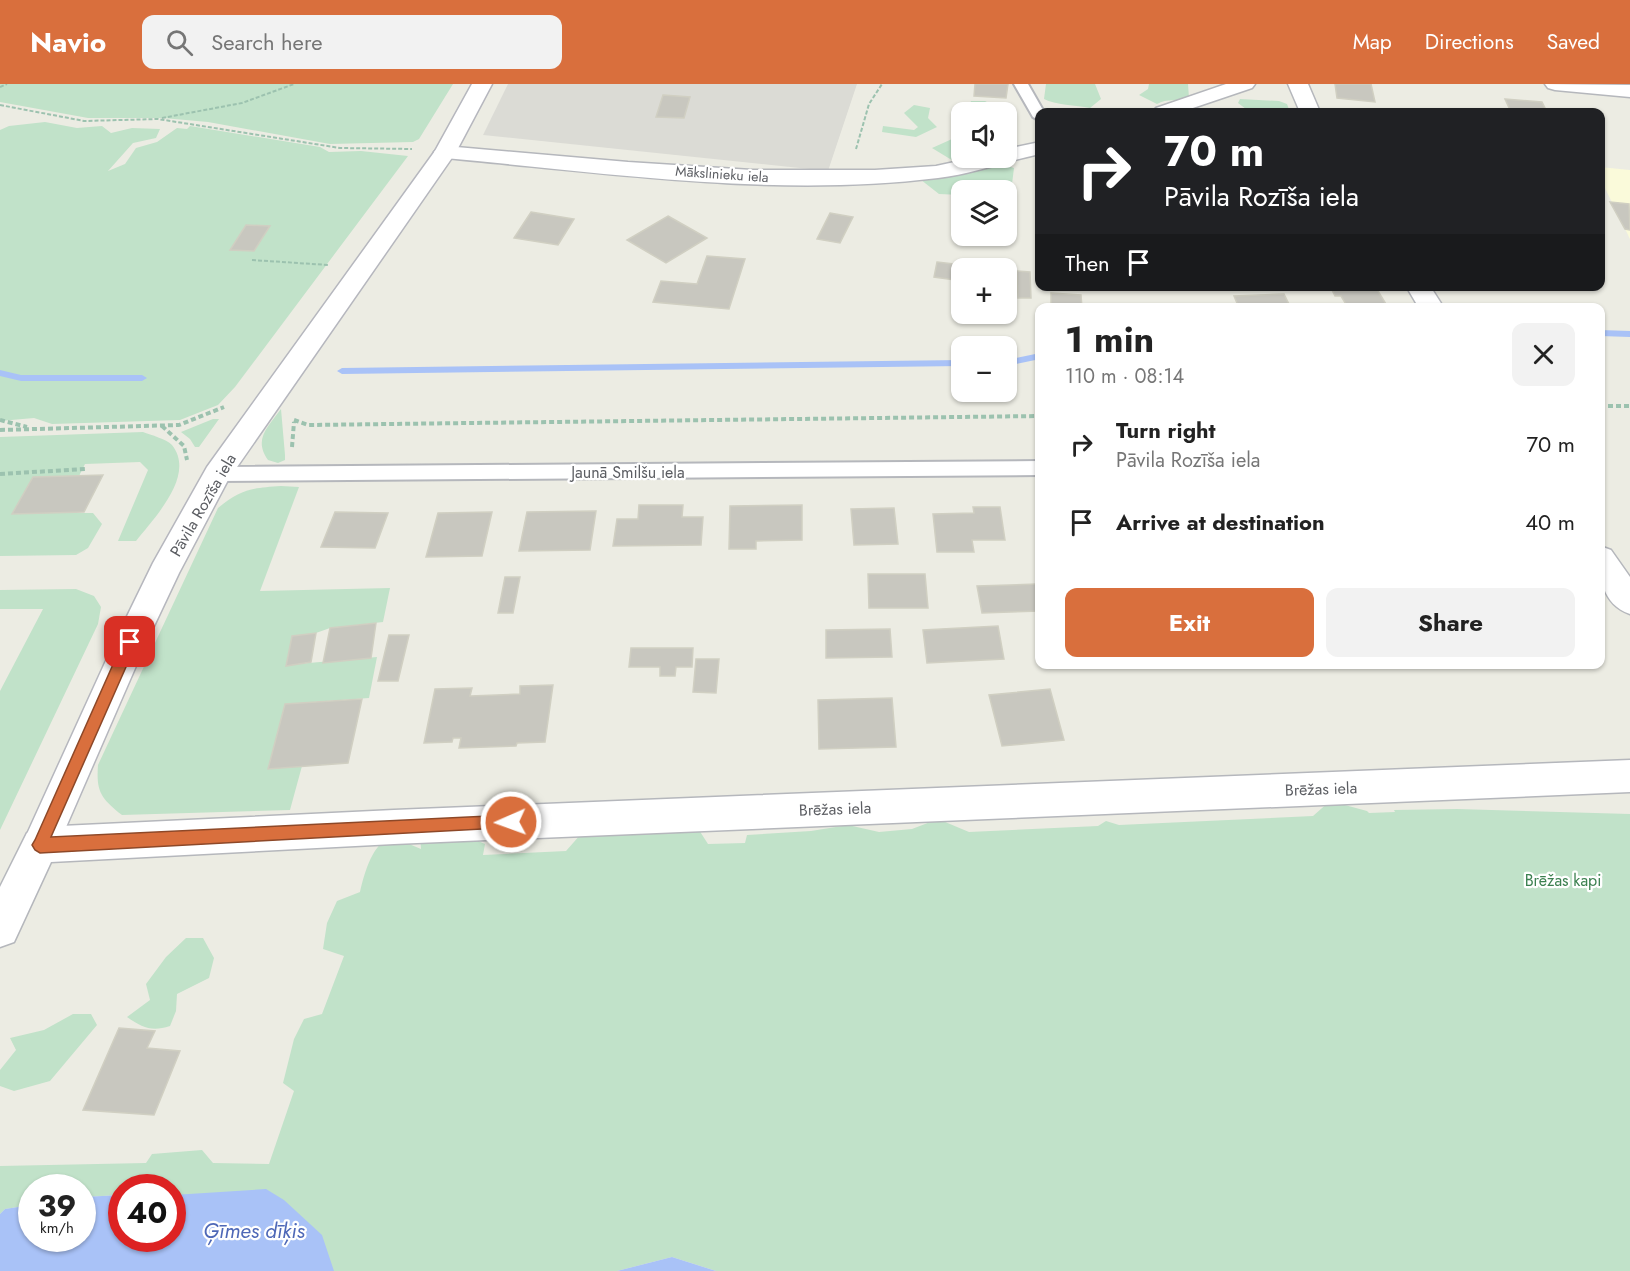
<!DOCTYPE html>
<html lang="en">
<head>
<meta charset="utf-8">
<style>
	:root { --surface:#fff; --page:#f2f2f2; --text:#222; --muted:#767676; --accent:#d96f3d }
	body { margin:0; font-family:Jost,sans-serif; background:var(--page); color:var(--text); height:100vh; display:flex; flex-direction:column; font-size:22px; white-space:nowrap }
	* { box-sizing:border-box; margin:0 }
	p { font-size:20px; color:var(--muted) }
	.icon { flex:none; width:33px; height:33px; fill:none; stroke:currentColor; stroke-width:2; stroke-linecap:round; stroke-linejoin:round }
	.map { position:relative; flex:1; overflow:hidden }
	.drawer { position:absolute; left:1035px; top:219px; width:570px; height:366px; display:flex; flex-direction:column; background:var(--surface); border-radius:12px; box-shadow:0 2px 4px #0004 }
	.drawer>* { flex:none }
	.hud { position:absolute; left:1035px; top:24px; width:570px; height:183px; border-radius:12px; box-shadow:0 2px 4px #0004; background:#202124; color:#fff; overflow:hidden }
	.buttons { position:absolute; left:951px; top:18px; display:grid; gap:12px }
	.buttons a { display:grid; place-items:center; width:66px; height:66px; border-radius:12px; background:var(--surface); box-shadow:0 2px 4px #0004; font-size:30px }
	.speed { position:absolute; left:18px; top:1090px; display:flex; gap:12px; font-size:30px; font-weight:700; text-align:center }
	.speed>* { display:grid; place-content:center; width:78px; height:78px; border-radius:50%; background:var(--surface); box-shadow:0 2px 4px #0004; line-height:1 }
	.speed small { font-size:15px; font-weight:400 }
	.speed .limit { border:9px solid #d22; background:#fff; color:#111 }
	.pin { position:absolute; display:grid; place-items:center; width:51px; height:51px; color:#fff; margin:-26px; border-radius:12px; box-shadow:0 3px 9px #0006 }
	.me { position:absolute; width:66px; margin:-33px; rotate:268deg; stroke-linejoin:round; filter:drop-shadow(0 0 4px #0008) }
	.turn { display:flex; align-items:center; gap:21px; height:126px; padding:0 30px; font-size:27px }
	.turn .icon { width:78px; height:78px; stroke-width:2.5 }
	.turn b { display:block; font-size:42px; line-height:51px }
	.then { display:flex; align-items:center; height:57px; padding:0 30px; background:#0003; gap:12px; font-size:22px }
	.round { display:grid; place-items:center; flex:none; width:63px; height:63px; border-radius:12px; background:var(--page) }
	.overview { display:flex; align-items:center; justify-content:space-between; height:102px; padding:0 30px }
	h1 { font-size:36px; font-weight:700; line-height:45px }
	.cta { display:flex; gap:12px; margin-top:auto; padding:12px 30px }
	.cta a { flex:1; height:69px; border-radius:12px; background:var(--accent); color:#fff; font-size:24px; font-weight:700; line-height:69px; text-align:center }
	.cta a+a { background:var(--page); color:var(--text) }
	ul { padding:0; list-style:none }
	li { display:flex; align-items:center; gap:18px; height:78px; padding:0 30px }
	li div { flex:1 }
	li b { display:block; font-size:22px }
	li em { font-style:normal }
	header { display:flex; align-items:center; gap:36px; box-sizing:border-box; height:84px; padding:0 30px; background:var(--accent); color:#fff }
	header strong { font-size:28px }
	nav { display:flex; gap:33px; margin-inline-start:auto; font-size:21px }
	.search { width:420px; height:54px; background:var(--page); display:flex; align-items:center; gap:15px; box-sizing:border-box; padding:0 21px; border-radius:12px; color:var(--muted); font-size:22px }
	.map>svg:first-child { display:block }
	.commercial { fill:#fafada }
	.industrial { fill:#dbdbd5 }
	.green { fill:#c1e2c9 }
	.water { fill:#a9c2f7 }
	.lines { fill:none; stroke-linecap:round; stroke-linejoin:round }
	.stream { fill:#a9c2f7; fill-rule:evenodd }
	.building { fill:#c8c7bf; stroke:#d0cfc2; stroke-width:1.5 }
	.service-casing { stroke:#b5b7bc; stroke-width:4 }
	.minor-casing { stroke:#b5b7bc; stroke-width:3 }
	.tertiary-casing { stroke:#b5b7bc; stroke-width:3 }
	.secondary-casing { stroke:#b6b7be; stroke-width:3 }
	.path-far1 { stroke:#9cc2af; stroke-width:2; stroke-dasharray:4 2; stroke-linecap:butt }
	.path { stroke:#9cc2af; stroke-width:4; stroke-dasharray:5 3; stroke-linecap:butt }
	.service { fill:#fff; fill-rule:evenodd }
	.minor { fill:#fff; fill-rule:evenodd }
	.tertiary { fill:#fff; fill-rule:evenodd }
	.secondary { fill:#fff; fill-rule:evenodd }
	.route { fill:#d96f3d; stroke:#8d4828; stroke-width:1.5 }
	.labels { text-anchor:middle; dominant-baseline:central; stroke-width:4.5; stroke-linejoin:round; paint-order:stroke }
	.far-street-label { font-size:14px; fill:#5b5d62; stroke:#fff }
	.street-label { font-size:16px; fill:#5b5d62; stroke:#fff }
	.park-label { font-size:16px; fill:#3c8050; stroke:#fff }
	.near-water-label { font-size:21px; font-style:italic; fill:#4e68b7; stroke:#fff }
</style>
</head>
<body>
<header>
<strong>Navio</strong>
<div class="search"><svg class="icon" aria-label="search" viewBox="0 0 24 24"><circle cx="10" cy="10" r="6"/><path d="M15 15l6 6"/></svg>Search here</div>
<nav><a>Map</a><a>Directions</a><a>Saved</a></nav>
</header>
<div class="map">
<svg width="1630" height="1187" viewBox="0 0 1630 1187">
	<rect width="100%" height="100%" fill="#ecece3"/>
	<!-- commercial -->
	<path class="commercial" d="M1600,83L1630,86V155L1601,96Z"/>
	<!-- industrial -->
	<path class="industrial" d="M508,0H857L828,87L483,51Z"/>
	<!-- green -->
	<path class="green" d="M0,0H453L419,55L413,58L330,60L208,38L163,34H88L0,18Z
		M1046,0H1095L1101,15L1090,24C1076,21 1055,21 1044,15Z
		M1149,0H1188L1189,14C1178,18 1167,14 1157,20L1139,11L1148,5Z
		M1240,15L1279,17L1287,20L1290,28H1250L1238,19Z
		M971,17H985L1006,28H962L961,43L955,40V32L968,25Z
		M914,21L930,24L928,34L937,43L916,53L882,48L883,42L914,46L918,43L904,29Z
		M45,38L77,44L102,42L111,49L132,44L160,45L156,54L133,59L108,87L125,80L136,64L157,58L177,44L187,45L190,42L320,63L329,68L361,67L408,72L235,303L218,321L180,336L52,340L34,334L0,337V46L9,42Z
		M961,51L962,74H993L994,78L1014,84L1012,100L1017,128L1007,130L1006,106H962L961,111L939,110L916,92L955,78L932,64Z
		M281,325L285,371V376L278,379L268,376C253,355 268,343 281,325Z
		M213,335H219L199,363H195L190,355L181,348Z
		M143,348C151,351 166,355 172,361C196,391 155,433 136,457H118L148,386L140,378L85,380L79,392L33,393L13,429H93L102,440L88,464L76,471L0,472V353Z
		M281,402L299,403L260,507L390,504L383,538L330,544L316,549L292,552L286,581L377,573L369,614L285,620L302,682L290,726L122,731C101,714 96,708 98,681L218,424C241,405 252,404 281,402Z
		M76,505L94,512L101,523L98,540L0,746V607L43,525H0V506Z
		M1330,717L1367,727L1369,729L1395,728L1394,726L1457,725L1630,730V1187H716L672,1173L617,1187H316L172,1155V1104H122L121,1111L83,1113L82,1104H32L31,1121L5,1125L0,1130V1082L146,1079L152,1070L202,1066L213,1079L269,1080L294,1007L283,999L294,955L304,935L322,930L344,872L323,865L327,839L337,817L360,808C364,791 371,764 387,755C392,752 400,752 406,751L409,760L421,765L420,751L469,753L485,760L483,771L566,767L581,750H649L674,742L699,746L708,760L745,759L747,751L811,747L848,741L879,748L912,745L938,735L969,748L1098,742L1106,737L1119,741L1313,732Z
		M186,854H203L214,874L209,894L177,910L176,927L170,942C152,948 143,944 127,933L150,916L146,900L166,873Z
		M73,930H91L97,941L50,997L14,1007L0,1002V986L16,966L10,954L44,946Z"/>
	<!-- water -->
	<path class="water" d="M266,1105L284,1116L322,1151L334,1187H0V1130L5,1125L31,1121L32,1155H82L83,1113L121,1111L122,1155H172L173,1111Z
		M672,1173L716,1187H617Z"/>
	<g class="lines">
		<!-- stream -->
		<path class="stream" d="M1600,246L1630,247V253L1600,252Z
			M1040,269V275L1006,282V276Z
			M962,276V282L342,290L337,287L342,284Z
			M0,286L21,291H142L147,294L142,297H21L0,292Z"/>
	</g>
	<!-- building -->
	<path class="building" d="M975,0H1008L1006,14L974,12Z
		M1335,0H1371L1375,18L1337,14Z
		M663,11L690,13L684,34L656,33Z
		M1505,15L1542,18L1547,28H1511Z
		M1610,118L1629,120L1630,146L1625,145Z
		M531,128L574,135L558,161L514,154Z
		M830,129L853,133L840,159L817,155Z
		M668,132L707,154L666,179L627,156Z
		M246,141L270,142L254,167L230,166Z
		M707,172L745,175L729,225L653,218L661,197L697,200Z
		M937,178L980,183L962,184V197L934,193Z
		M1017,187L1030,188L1031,214H1018Z
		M1330,202H1375L1386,220L1347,222L1341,212H1335Z
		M1051,209L1081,211L1082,224H1051Z
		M1284,210L1291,224H1239L1234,212Z
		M1465,221H1531L1532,224H1466Z
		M103,391L84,428L12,430L33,393Z
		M639,421H683L682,433H703L701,461L613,462L617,435H638Z
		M802,421V456L756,457V465H729L730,422Z
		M973,423H1000L1005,456H972L974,468H937L933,430L974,429Z
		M894,424L898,460L854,461L851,425Z
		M596,427L590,466L519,467L527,428Z
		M335,428L388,429L375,464L321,463Z
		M492,428L482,472L426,473L438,429Z
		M868,490H925L928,524H869Z
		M505,493H520L513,529H498Z
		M1037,500L1040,527L982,529L977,502Z
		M376,539L371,574L323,579L330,544Z
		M998,542L1004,575L927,579L923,546Z
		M890,545L892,573L826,574V546Z
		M316,549L311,578L286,582L292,552Z
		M389,551H409L398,597H378Z
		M631,564H693L692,583H676L675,592H660V583H629Z
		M696,575H719L716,609L693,608Z
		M553,601L545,658L517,659L516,662L459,664L461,654H453L452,658L424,659L435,605L472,604L470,612L520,610V602Z
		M1050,605L1064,656L1002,662L989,611Z
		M892,614L896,663L819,665L818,616Z
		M362,615L348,679L268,685L285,620Z
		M119,944L155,947L147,964L180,967L154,1031L83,1026Z"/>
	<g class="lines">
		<defs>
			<path id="service" d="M1014,0H1028L1044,28H1040V37L1033,33Z
				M1040,377V391L217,397L210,395L207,390L210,385L217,383Z"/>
			<path id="minor" d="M1226,0H1255L1252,4L1181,28H1153L1156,24Z
				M1288,0H1308L1320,28H1300Z
				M1545,0L1630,1V13L1555,6L1548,4Z
				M1040,58V70C1006,77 973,90 938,94C775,114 608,89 445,74L438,72L434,68L438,64L445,62L628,78L752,86H875L936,82L973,74H1006V65Z
				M1406,202H1430L1444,224H1419Z
				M1600,462L1611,466L1630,493V530C1599,519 1600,489 1600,462Z"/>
			<path id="tertiary" d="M1630,676V708L394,760L51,778L14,858L0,863V803L27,749L40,743L394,726Z"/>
			<path id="secondary" d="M472,0H492L456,68L228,396L179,489L146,559L53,773L40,779L27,773L22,761L114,559L153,479L207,383L435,67Z"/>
		</defs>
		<!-- service casing -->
		<use href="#service" class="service-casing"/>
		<!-- minor casing -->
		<use href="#minor" class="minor-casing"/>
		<!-- tertiary casing -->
		<use href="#tertiary" class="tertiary-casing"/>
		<!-- secondary casing -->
		<use href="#secondary" class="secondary-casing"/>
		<!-- path-far1 -->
		<path class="path-far1" d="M0,3L7,0
			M0,21L84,37L158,35L340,64L412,65
			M162,34L242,19L294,0
			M856,65L869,20L882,0
			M252,176L328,181"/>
		<!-- path -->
		<path class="path" d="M1600,322H1630
			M0,336L27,343
			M294,336L308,341L1040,332
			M162,342L184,362L187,376
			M0,346L179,341L224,323
			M292,363L294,338
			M0,390L85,385"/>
		<!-- service -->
		<use href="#service" class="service"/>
		<!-- minor -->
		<use href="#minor" class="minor"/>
		<!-- tertiary -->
		<use href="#tertiary" class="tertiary"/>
		<!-- secondary -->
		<use href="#secondary" class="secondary"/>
	</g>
	<!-- route -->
	<path class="route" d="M130,553L137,558L51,753L511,731L517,733L519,738L517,743L40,769L35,766L32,761L35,756L123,558Z"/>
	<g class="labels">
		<!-- far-street labels -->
		<g class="far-street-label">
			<text transform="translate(722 90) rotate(4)">Mākslinieku iela</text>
		</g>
		<!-- street labels -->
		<g class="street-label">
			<text x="628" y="388">Jaunā Smilšu iela</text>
			<text transform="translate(203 421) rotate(-60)">Pāvila Rozīša iela</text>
			<text transform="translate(1321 705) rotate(-2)">Brēžas iela</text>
			<text transform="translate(835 725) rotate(-2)">Brēžas iela</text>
		</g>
		<!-- park labels -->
		<g class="park-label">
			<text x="1563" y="796">Brēžas kapi</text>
		</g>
		<!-- near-water labels -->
		<g class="near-water-label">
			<text x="254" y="1147">Ģīmes dīķis</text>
		</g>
	</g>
</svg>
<div class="buttons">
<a><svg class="icon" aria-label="sound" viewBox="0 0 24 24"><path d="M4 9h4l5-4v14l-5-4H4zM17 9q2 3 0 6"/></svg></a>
<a><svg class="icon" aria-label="layers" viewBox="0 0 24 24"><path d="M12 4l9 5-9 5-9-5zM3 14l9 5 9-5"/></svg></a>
<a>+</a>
<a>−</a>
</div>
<div class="speed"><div>39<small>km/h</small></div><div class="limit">40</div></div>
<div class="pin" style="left:130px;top:558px;background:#d93025"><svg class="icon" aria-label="arrive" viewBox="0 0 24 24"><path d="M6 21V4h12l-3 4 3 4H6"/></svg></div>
<svg class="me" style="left:511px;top:738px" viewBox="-20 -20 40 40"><circle r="17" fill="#d96f3d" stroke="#fff" stroke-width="3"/><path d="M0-11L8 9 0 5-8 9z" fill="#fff"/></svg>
<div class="hud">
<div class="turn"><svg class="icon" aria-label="right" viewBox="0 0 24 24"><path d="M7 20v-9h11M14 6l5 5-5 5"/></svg><div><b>70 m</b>Pāvila Rozīša iela</div></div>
<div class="then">Then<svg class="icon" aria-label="arrive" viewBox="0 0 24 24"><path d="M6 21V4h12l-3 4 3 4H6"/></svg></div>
</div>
<section class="drawer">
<div class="overview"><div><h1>1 min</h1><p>110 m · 08:14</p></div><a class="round"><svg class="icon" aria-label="close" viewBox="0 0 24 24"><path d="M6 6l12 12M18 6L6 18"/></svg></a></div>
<ul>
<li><svg class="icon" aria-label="right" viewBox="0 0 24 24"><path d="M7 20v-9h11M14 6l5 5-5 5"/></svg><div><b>Turn right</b><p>Pāvila Rozīša iela</p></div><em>70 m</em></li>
<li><svg class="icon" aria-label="arrive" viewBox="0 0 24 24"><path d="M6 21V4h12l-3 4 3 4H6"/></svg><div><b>Arrive at destination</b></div><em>40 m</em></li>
</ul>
<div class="cta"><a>Exit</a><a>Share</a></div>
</section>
</div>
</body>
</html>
